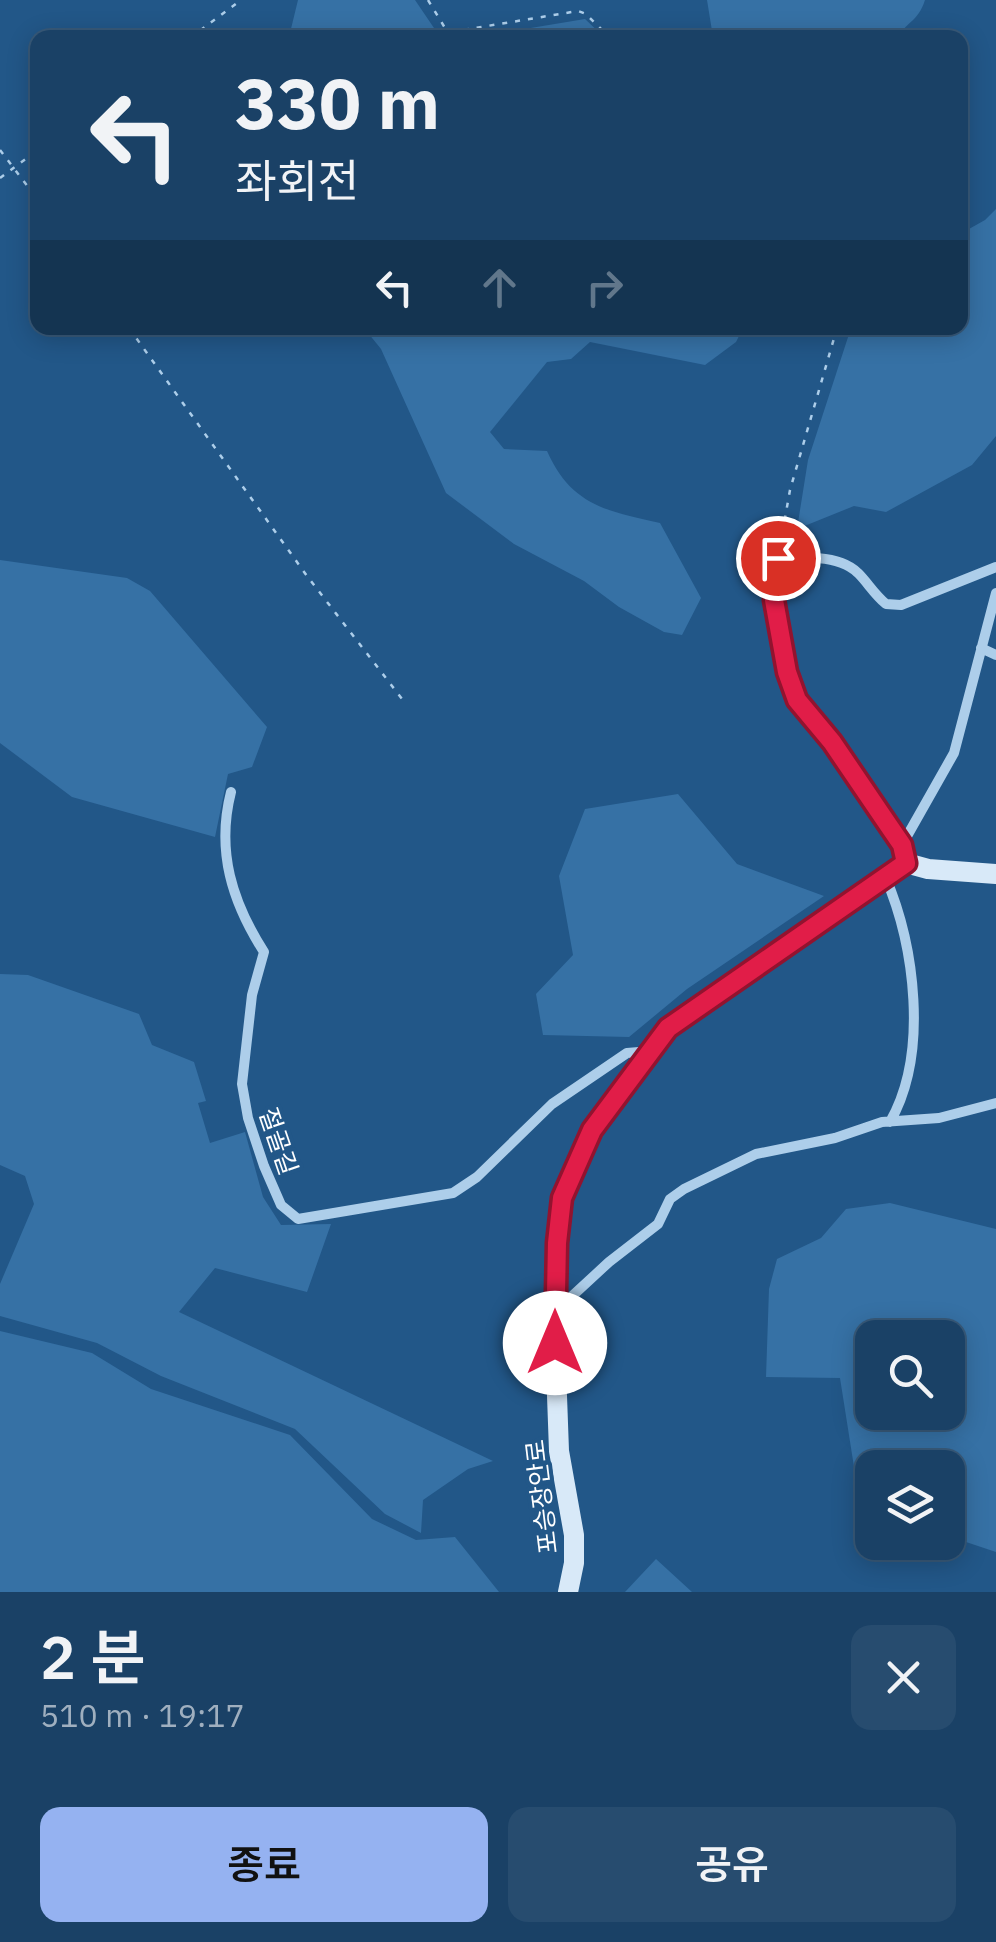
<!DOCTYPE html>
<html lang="ko">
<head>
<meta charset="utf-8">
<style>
	:root { --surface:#1a4166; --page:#274c6f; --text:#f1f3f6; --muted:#9fafbf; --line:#385a7a; --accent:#95b2f1 }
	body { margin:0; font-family:"IBM Plex Sans","Noto Sans KR",sans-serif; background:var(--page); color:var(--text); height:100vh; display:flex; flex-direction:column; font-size:38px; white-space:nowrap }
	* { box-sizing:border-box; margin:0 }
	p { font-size:32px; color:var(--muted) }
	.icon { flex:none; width:55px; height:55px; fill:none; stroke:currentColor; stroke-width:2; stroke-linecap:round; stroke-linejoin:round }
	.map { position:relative; height:1592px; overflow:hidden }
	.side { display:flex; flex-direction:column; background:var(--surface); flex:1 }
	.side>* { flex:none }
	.hud { position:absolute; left:30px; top:30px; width:938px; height:305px; border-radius:20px; box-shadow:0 5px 25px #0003,0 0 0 2px var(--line); background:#1a4166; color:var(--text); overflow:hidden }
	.tools { position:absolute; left:855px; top:1320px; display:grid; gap:20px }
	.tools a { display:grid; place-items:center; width:110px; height:110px; border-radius:20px; background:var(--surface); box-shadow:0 5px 25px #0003,0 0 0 2px var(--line); font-size:50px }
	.pin { position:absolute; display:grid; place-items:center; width:85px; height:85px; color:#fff; margin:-42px; border:5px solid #fff; border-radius:50%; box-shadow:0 2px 10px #0007 }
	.me { position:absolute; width:110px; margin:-55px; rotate:0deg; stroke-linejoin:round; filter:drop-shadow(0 0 8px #0008) }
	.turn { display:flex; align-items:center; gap:35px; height:210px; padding:0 40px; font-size:45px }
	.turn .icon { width:130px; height:130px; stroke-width:2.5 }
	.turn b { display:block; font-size:70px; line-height:85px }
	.lanes { display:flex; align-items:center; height:95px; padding:0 40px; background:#0003; justify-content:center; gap:50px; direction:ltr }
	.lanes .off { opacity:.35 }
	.round { display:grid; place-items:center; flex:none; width:105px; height:105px; border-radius:20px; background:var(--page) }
	.head { display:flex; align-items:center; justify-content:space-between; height:170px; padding:0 40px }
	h1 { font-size:60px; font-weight:600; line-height:75px }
	.action { display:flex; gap:20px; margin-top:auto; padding:20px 40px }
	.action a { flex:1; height:115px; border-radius:20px; background:var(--accent); color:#111; font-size:40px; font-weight:600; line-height:115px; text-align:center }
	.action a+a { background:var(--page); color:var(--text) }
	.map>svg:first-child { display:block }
	.green { fill:#3671a5; fill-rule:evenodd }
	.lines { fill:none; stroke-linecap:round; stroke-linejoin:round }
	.path { stroke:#adceea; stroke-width:2.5; stroke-dasharray:5 8; stroke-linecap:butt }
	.street { stroke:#adceea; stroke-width:10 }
	.secondary { stroke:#d8e9f8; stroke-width:20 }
	.route-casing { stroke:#92132f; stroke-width:25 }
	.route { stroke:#e11d48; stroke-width:18 }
	.labels { text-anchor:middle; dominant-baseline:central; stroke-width:8; stroke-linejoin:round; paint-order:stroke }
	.street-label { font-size:25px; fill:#fff; stroke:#225788 }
</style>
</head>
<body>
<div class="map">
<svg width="996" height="1592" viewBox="0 0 996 1592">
	<rect width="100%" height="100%" fill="#225788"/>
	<!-- green -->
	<path class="green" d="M298,0H415L434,28L430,37H289Z
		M707,0H925C918,23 903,23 899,38L713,37Z
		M585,19L604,37H477Z
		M996,209V436L972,465L886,512L854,506L797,529L808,460L851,328H960V234L985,220Z
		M364,328H743L736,342L705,365L590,342L571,359L547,362L490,432L504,449L547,451C571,505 606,511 660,523L701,598L682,635L664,632L619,607L584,581L514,544L446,493L381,349Z
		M0,560L127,578L150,591L267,727L252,767L228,774L215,837L72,797L0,743Z
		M678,794L737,864L824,896L687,989L629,1037L543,1035L536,994L573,955L559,876L585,809Z
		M0,974L28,975L139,1014L152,1045L194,1062L206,1101L198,1103L210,1143L245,1132L263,1197L281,1225L331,1224L307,1292L215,1268L179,1312L493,1461L468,1469L423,1500L421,1533L385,1514L295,1429L161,1376L97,1343L0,1316V1284L34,1204L25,1176L0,1165Z
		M890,1203L996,1229V1552L948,1536V1468H872V1509L860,1505L840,1378L766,1377L769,1289L777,1259L821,1238L846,1209ZM872,1338H948V1412H872Z
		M0,1331L92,1353L151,1389L290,1435L372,1519L416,1540L455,1537L499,1592H0Z
		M656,1559L692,1592H625Z"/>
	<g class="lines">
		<!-- path -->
		<path class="path" d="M428,0L445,28L457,31L578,11L586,14L610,38
			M190,38L241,0
			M0,150L38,200
			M0,178L38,150
			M129,328L307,576L406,704
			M780,546L790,490L837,328"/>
		<!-- street -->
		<path class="street" d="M778,557L774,600L787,673L797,700L832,742L902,845L906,863
			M777,563C801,556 838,554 858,573C868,583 874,594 886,604L901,605L996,567
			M981,648L996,655
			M231,792C216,851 232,902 264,952L252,995L242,1084L248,1118L264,1166L281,1205L298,1219L453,1193L477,1177L552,1104L627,1053L651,1051
			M902,845L954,753L996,593
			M885,876C915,946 929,1054 890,1122
			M557,1310L609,1262L658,1224L670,1199L684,1189L756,1154L835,1138L882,1122L939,1118L996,1103"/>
		<!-- secondary -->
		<path class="secondary" d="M568,1592L574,1563V1535L559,1451L554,1313L557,1243L562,1198L591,1130L668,1029L893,870L906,863L928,869L996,874"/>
	</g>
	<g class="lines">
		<defs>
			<path id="route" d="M555,1343L557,1243L562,1198L592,1130L668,1028L906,863L902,845L889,826L832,742L797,700L787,672L774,600L778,558"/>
		</defs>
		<!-- route casing -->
		<use href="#route" class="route-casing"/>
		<!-- route -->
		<use href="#route" class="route"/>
	</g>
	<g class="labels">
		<!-- street labels -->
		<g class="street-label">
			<text transform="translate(279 1141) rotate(71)">절골길</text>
			<text transform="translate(541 1497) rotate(-97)">포승장안로</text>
		</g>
	</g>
</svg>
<div class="tools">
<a><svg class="icon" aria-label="search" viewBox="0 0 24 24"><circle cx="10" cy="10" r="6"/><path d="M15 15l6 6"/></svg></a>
<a><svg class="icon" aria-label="layers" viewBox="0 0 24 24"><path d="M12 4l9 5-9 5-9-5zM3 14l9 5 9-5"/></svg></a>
</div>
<div class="pin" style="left:778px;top:558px;background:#d93025"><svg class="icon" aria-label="arrive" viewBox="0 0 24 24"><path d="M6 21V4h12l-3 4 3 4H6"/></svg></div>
<svg class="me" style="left:555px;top:1343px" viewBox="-20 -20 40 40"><circle r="19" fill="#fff"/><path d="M0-13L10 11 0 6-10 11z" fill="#e11d48"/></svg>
<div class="hud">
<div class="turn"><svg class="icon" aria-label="left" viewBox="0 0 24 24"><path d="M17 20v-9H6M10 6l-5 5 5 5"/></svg><div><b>330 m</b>좌회전</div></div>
<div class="lanes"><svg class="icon" aria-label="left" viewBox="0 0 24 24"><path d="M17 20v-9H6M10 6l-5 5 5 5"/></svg><svg class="icon off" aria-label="ahead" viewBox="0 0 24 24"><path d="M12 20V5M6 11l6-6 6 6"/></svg><svg class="icon off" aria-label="right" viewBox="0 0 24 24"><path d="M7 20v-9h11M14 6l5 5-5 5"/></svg></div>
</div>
</div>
<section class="side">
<div class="head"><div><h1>2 분</h1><p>510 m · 19:17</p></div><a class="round"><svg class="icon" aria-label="close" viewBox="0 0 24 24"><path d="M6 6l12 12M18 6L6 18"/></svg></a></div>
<div class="action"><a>종료</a><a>공유</a></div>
</section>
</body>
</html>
